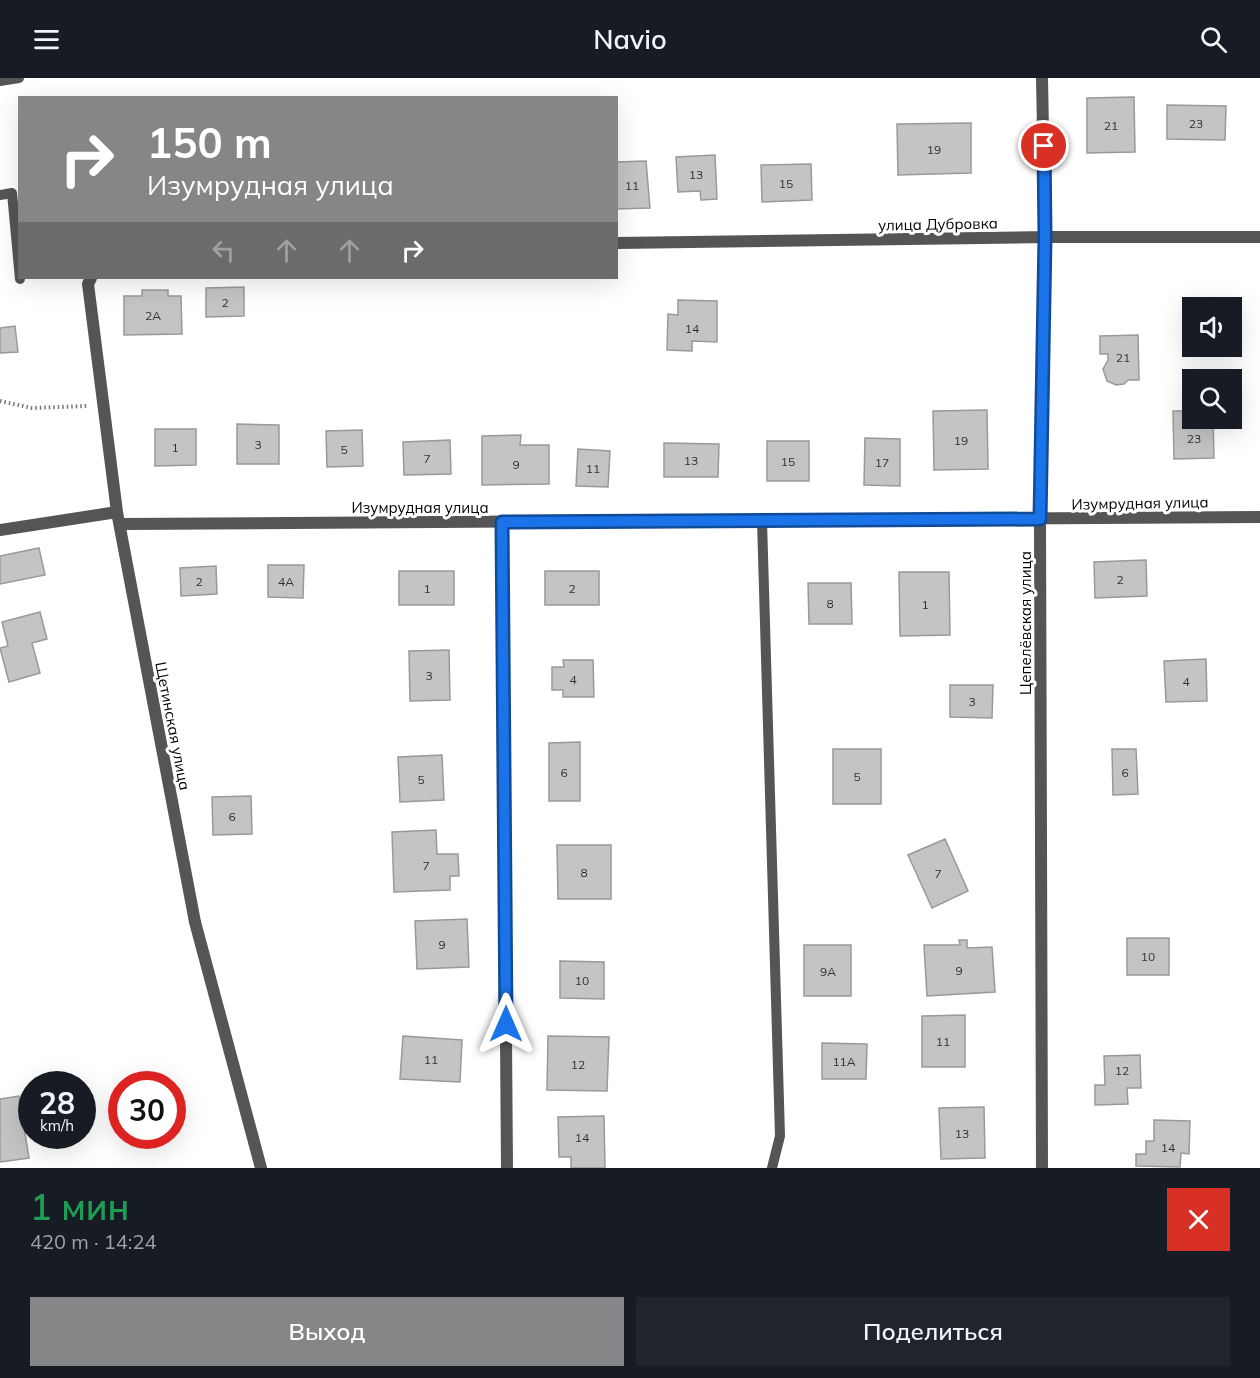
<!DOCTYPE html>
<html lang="ru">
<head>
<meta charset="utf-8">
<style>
	:root { --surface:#171b24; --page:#20242c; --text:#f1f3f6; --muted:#9ea1a6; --accent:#858687 }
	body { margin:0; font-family:Mulish,sans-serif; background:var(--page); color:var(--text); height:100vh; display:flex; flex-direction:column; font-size:22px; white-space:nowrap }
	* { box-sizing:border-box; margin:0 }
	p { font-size:20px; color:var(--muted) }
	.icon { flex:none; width:33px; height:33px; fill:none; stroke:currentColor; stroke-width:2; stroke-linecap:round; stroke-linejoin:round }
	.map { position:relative; height:1090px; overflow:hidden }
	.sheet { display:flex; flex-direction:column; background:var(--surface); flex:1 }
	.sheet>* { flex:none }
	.banner { position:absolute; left:18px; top:18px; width:600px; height:183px; border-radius:0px; box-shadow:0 6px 24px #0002; background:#858687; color:#fff; overflow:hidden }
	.tools { position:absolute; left:1182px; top:219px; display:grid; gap:12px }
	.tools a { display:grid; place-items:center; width:60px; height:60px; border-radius:0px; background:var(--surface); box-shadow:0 6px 24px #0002; font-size:30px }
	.speed { position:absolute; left:18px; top:993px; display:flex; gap:12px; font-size:30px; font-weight:700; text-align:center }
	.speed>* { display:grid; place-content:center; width:78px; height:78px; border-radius:50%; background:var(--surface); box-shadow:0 6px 24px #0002; line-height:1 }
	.speed small { font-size:15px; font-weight:400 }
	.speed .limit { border:9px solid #d22; background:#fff; color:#111 }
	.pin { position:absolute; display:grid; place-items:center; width:51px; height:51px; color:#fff; margin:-26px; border:3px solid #fff; border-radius:50%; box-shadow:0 2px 6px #0007 }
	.me { position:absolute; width:66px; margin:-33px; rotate:0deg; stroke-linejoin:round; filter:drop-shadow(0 0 4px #0008) }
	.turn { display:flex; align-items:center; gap:21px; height:126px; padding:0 30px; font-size:27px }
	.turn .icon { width:78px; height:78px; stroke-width:2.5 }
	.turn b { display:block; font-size:42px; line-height:51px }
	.lanes { display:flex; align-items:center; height:57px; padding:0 30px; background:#0003; justify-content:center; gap:30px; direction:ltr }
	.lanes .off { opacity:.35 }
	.round { display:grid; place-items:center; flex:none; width:63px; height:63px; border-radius:0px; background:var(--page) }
	.head { display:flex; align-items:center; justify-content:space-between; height:102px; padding:0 30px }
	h1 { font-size:36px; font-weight:600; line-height:45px; color:#1e9e55 }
	.primary-button { display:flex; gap:12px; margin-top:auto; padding:12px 30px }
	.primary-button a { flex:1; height:69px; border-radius:0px; background:var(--accent); color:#fff; font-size:24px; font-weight:600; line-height:69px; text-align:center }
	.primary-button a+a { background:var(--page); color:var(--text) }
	header { display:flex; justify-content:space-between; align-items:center; height:78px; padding:0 30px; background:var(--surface); font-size:27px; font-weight:600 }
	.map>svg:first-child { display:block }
	.building { fill:#c4c4c4; stroke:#999; stroke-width:1.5 }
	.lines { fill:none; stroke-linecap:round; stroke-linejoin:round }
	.path { stroke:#777; stroke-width:4; stroke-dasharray:1.5 3; stroke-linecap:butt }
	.lane { stroke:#555; stroke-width:10 }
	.street { stroke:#555; stroke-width:12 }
	.route-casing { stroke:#114b97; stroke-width:15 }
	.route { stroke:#1a73e8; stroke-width:10 }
	.labels { text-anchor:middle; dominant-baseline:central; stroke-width:6; stroke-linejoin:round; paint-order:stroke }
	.number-label { font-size:12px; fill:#313131 }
	.street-label { font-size:15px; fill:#000; stroke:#fff }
</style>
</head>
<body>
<header><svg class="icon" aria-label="menu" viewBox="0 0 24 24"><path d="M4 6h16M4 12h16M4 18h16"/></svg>Navio<svg class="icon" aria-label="search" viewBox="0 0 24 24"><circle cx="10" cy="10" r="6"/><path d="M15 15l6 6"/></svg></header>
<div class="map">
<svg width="1260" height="1090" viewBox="0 0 1260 1090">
	<rect width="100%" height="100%" fill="#fff"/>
	<!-- building -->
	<path class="building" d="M1134,19L1135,74L1087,75V20Z
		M1167,27L1226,28L1225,62L1167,61Z
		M971,45V95L898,97L897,46Z
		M715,77L717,121L701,122L700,113L678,114L676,79Z
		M646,83L650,130L616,131V84Z
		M811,86L812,122L762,124L761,87Z
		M244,209V238L206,239V210Z
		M142,212H168V218H181L182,256L124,257V218H142Z
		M678,222L717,223V264L692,263V273L667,272L668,236L678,237Z
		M15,248L18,274L0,275V250Z
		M1138,257L1139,302H1128L1124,306L1116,307L1107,303L1103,291L1108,282V276H1100V258Z
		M987,332L988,391L934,392L933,333Z
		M1173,333H1192V340H1213L1214,380L1174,381Z
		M237,346L279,347V386H237Z
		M155,351H196V387L155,388Z
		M362,352L363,388L327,389L326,353Z
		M521,357L520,367H549V406L482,407V358Z
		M865,360L900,361V408L864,407Z
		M450,362L451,396L404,397L403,364Z
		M767,363H809V403H767Z
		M664,365L719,366L718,399H664Z
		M578,371L610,373L608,409L576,408Z
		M39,470L45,497L0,506V478Z
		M1146,482L1147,518L1095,520L1094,484Z
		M268,487H304L303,520L268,519Z
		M216,488L217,516L181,518L180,490Z
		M399,493H454V527H399Z
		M545,493H599V527H545Z
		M899,494H949L950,557L900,558Z
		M808,505H851L852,546H809Z
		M40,534L47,561L32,565L40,595L9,604L0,570L8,568L2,544Z
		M449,572L450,622L410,623L409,573Z
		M1206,581L1207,623L1166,624L1164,583Z
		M563,582H593L594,619H563V612H552V589H564Z
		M950,607H993L992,640L950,639Z
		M580,664V723H549V665Z
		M833,671H881V726H833Z
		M1112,671H1136L1138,716L1113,717Z
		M442,677L444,722L400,724L398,679Z
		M251,718L252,756L213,757L212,719Z
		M436,752L437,776H458L459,798H450V812L394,814L392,754Z
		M945,761L968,813L932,830L908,777Z
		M557,767H611V821H558Z
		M467,841L469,889L417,891L415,843Z
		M1127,860H1169V897H1127Z
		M959,862H967V870L992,869L995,914L927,918L924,867H960Z
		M804,867H851V918H804Z
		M560,883L604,884V921L560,920Z
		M965,937V989H922V938Z
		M403,958L462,962L460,1004L400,1001Z
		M548,958L609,959L607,1013L547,1012Z
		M822,965L867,966L866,1001H822Z
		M1140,977L1141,1010H1127L1128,1026L1095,1027V1007H1105L1104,978Z
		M19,1018L29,1080L0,1084V1021Z
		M984,1029L985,1080L941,1081L939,1030Z
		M604,1038L605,1090H571V1079H559L558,1039Z
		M1154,1042L1190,1043L1189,1076L1181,1075L1180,1089L1136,1088V1076H1146V1063H1154Z"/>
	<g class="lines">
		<!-- path -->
		<path class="path" d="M0,323L32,330L87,328"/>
		<!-- lane -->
		<path class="lane" d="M0,3L19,0
			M0,117L12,115L20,201
			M762,443L780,1058L772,1090"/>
		<!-- street -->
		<path class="street" d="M616,165L1045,159H1260
			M91,200L88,206L117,434L195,844L261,1090
			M502,444L507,1090
			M120,446L1260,439
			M0,452L117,434
			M1042,1090L1040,441L1045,159L1042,0"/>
	</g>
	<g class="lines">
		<defs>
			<path id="route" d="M506,946L502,444L1040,441L1045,159L1044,68"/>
		</defs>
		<!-- route casing -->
		<use href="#route" class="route-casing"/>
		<!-- route -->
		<use href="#route" class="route"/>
	</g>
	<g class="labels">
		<!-- number labels -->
		<g class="number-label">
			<text x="1196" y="45">23</text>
			<text x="1111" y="47">21</text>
			<text x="934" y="71">19</text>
			<text x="696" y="96">13</text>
			<text x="786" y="105">15</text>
			<text x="632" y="107">11</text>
			<text x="225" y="224">2</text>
			<text x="153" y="237">2А</text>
			<text x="692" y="250">14</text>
			<text x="1123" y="279">21</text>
			<text x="1194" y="360">23</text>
			<text x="961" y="362">19</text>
			<text x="258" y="366">3</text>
			<text x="175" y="369">1</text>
			<text x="344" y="371">5</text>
			<text x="427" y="380">7</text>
			<text x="691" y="382">13</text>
			<text x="788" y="383">15</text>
			<text x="882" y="384">17</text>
			<text x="516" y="386">9</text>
			<text x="593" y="390">11</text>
			<text x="1120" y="501">2</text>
			<text x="199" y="503">2</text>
			<text x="286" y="503">4А</text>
			<text x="427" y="510">1</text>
			<text x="572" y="510">2</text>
			<text x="830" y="525">8</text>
			<text x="925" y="526">1</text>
			<text x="429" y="597">3</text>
			<text x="573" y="601">4</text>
			<text x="1186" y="603">4</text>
			<text x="972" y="623">3</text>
			<text x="564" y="694">6</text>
			<text x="1125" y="694">6</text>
			<text x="857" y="698">5</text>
			<text x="421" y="701">5</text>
			<text x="232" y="738">6</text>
			<text x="426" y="787">7</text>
			<text x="584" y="794">8</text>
			<text x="938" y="795">7</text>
			<text x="442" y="866">9</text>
			<text x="1148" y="878">10</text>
			<text x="959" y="892">9</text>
			<text x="828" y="893">9А</text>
			<text x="582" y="902">10</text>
			<text x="943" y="963">11</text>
			<text x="431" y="981">11</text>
			<text x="844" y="983">11А</text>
			<text x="578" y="986">12</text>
			<text x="1122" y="992">12</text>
			<text x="962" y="1055">13</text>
			<text x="582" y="1059">14</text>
			<text x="1168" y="1069">14</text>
		</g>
		<!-- street labels -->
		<g class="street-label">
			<text transform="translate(938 146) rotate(-1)">улица Дубровка</text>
			<text transform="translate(1140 425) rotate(-1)">Изумрудная улица</text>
			<text x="420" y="429">Изумрудная улица</text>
			<text transform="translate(1025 545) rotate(-90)">Цепелёвская улица</text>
			<text transform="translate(173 648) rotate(79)">Щетинская улица</text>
		</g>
	</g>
</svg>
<div class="tools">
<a><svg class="icon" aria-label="sound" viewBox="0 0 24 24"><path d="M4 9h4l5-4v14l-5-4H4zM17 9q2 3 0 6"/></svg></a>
<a><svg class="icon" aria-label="search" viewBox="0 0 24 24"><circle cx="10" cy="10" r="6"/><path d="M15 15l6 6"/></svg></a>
</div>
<div class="speed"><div>28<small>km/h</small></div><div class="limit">30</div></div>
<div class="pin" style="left:1044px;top:68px;background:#d93025"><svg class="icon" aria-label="arrive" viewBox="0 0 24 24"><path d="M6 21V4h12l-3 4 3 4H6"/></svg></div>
<svg class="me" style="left:506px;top:946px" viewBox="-20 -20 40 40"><path d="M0-17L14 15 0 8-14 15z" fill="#1a73e8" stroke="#fff" stroke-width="4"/></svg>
<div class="banner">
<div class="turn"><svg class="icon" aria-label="right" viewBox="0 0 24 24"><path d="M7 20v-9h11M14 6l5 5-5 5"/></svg><div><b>150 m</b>Изумрудная улица</div></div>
<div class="lanes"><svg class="icon off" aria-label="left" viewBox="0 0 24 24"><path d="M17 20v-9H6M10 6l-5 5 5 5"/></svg><svg class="icon off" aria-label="ahead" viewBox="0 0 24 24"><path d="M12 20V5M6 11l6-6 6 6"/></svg><svg class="icon off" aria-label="ahead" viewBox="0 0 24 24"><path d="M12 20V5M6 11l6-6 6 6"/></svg><svg class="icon" aria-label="right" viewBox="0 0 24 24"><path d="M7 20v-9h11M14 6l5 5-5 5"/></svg></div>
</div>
</div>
<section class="sheet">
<div class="head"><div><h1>1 мин</h1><p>420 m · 14:24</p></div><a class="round" style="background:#d93025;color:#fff"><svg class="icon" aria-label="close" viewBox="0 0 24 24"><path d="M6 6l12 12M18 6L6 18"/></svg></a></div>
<div class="primary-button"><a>Выход</a><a>Поделиться</a></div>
</section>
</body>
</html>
